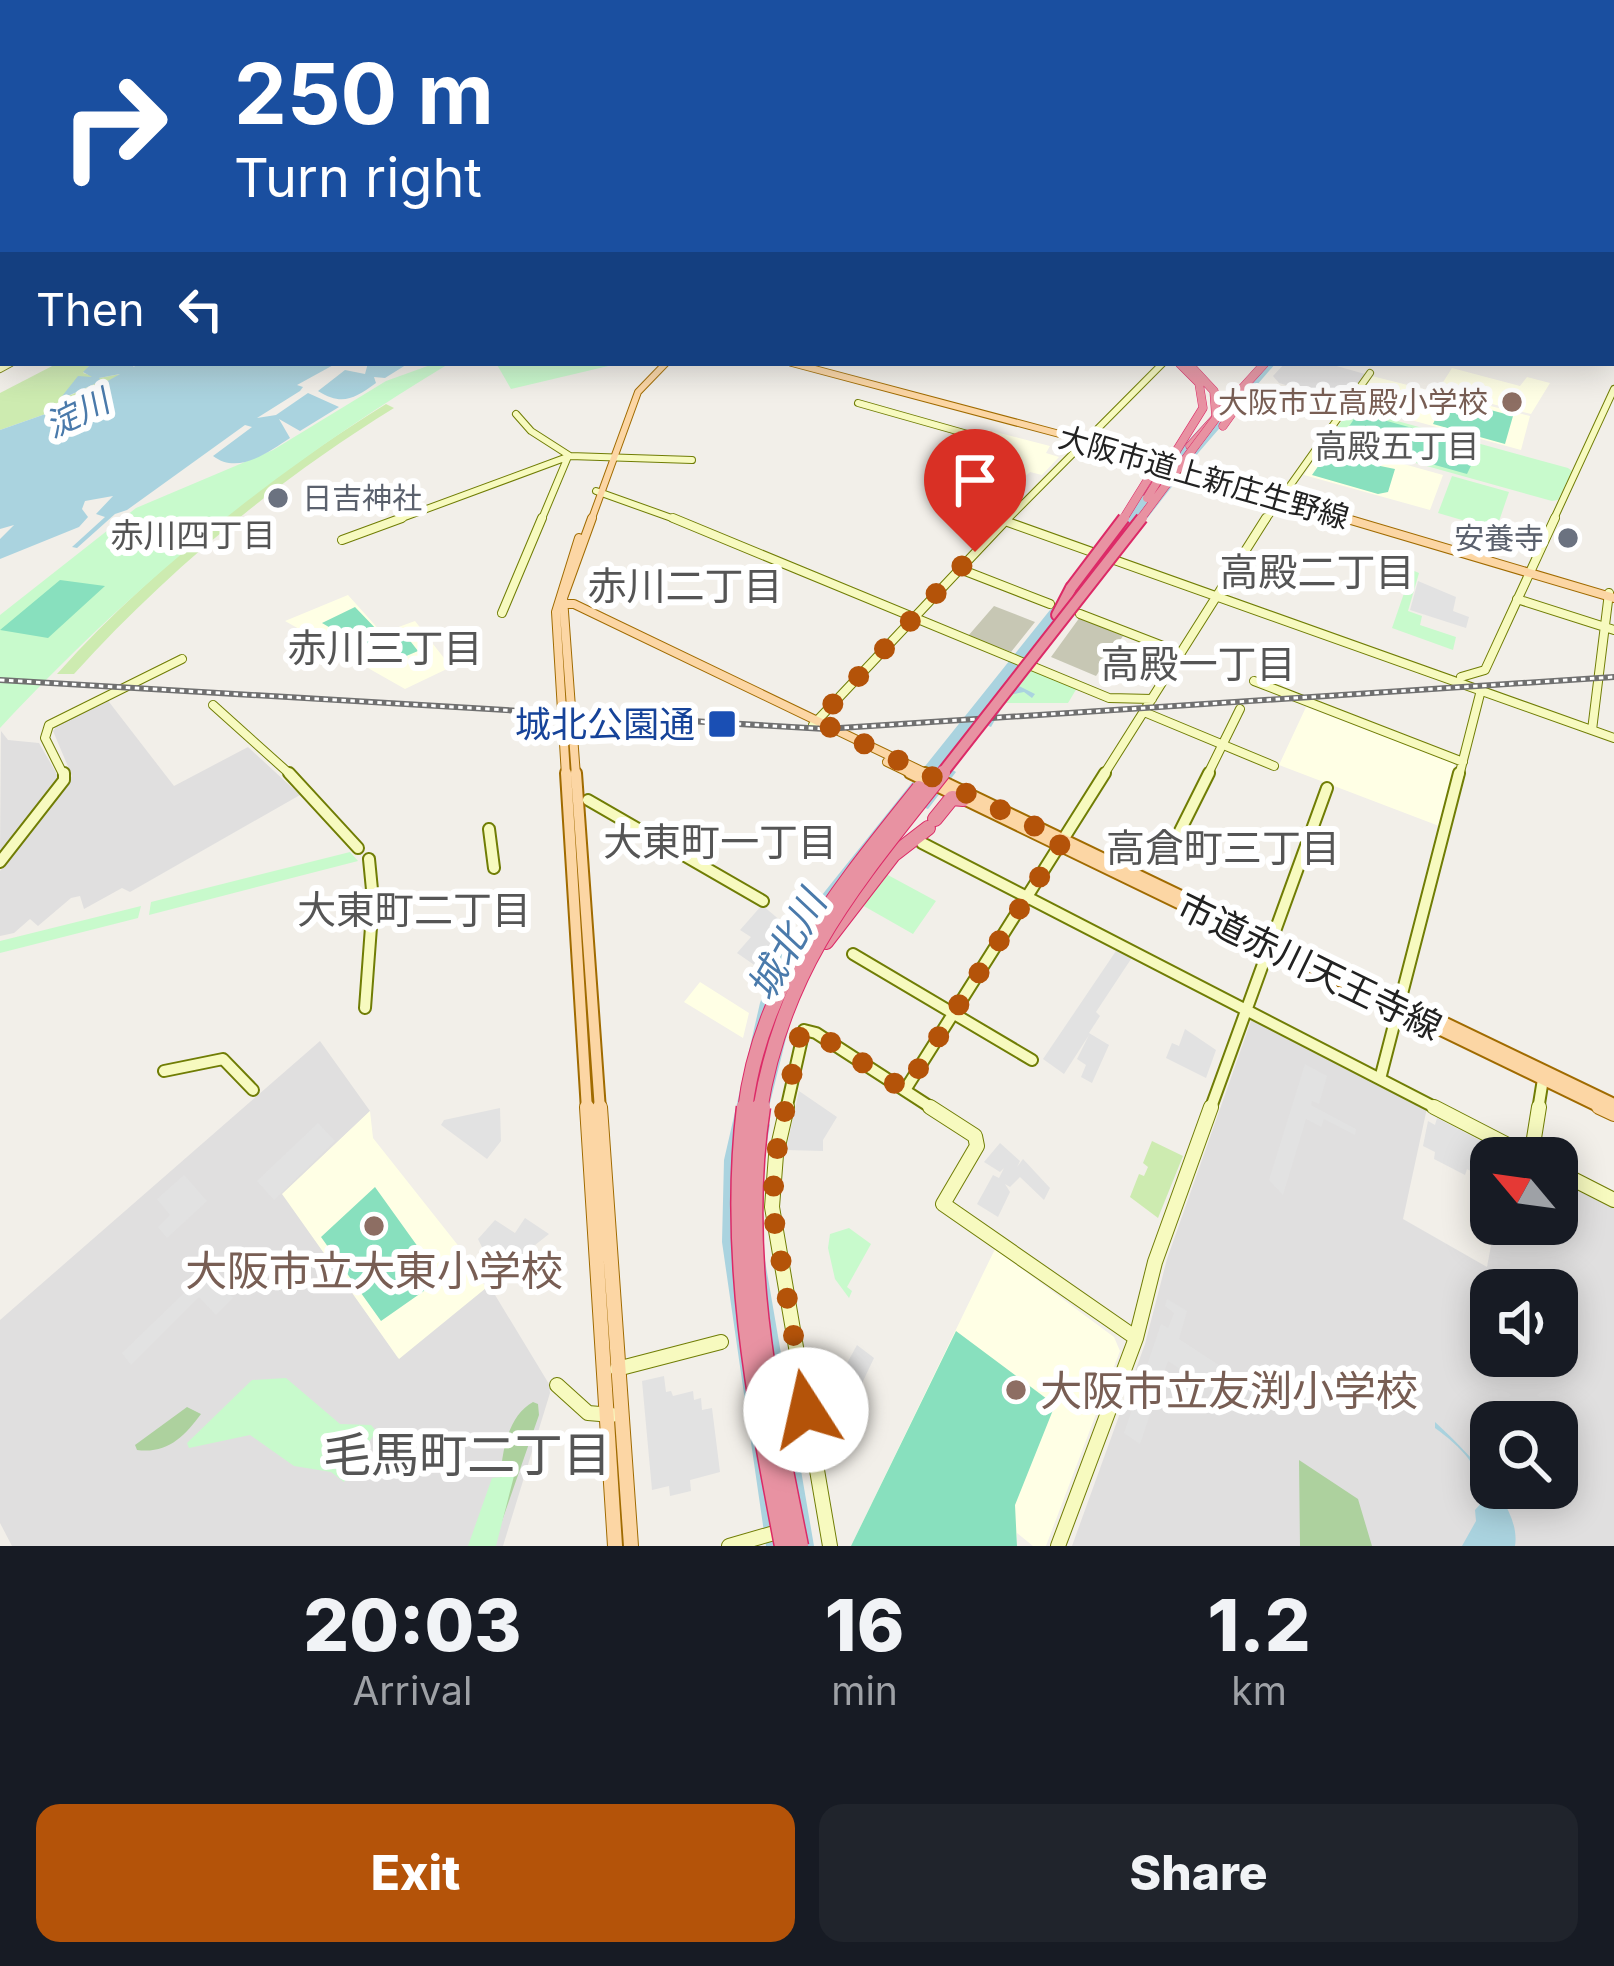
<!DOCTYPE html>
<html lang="en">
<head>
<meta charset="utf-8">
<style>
	:root { --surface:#171b24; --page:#20242c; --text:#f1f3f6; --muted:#9ea1a6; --accent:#b45309 }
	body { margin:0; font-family:Inter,"Noto Sans JP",sans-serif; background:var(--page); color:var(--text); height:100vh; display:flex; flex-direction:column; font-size:45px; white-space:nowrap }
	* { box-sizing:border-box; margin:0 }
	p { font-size:39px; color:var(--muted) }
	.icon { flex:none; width:66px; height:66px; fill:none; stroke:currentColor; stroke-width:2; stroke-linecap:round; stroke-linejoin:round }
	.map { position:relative; height:1546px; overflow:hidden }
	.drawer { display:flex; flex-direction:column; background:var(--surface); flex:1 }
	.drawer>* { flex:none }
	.banner { position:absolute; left:0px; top:0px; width:1614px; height:366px; box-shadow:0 6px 30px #0003; background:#1a4fa0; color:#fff; overflow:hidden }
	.needle { width:78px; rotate:299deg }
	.tools { position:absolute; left:1470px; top:1137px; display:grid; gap:24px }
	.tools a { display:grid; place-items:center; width:108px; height:108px; border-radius:24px; background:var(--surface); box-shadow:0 6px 30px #0003; font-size:60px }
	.pin { position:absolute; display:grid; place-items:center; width:102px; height:102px; color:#fff; margin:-123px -51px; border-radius:50% 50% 50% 0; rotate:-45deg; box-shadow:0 0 12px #0007 }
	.pin .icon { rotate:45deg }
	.me { position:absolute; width:132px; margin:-66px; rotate:350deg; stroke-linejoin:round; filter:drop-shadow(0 0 9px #0008) }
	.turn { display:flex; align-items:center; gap:42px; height:252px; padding:0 36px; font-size:54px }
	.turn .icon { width:156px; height:156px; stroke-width:2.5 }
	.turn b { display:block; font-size:84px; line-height:102px }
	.then { display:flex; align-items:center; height:114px; padding:0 36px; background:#0003; gap:24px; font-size:45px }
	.eta { display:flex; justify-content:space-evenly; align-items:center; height:204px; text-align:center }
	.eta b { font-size:72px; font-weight:800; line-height:84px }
	.primary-button { display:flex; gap:24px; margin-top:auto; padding:24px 36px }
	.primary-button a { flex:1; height:138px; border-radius:24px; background:var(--accent); color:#fff; font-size:48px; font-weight:800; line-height:138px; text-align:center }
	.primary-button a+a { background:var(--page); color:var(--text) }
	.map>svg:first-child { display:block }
	.residential { fill:#e0dfdf; fill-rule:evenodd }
	.education { fill:#ffffe5 }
	.construction { fill:#c7c7b4 }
	.grass { fill:#cdebb0 }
	.forest { fill:#add19e }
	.park { fill:#c8facc }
	.pitch { fill:#88e0be }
	.parking { fill:#e2e2e2 }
	.water { fill:#aad3df }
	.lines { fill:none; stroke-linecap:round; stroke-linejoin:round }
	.secondary-far3-casing { stroke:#707d05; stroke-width:8 }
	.secondary-far2-casing { stroke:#707d05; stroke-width:10 }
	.secondary-far1-casing { stroke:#707d05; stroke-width:14 }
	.secondary-casing { stroke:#707d05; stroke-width:16 }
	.primary-far3-casing { stroke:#a06b00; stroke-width:8 }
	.primary-far2-casing { stroke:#a06b00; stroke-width:10 }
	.primary-far1-casing { stroke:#a06b00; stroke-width:14 }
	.primary-casing { stroke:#a06b00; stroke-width:16 }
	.highway-far2-casing { stroke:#dc2a67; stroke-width:9 }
	.highway-far1-casing { stroke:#dc2a67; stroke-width:14 }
	.highway-casing { stroke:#dc2a67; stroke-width:16 }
	.secondary-far3 { stroke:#f7fabf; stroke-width:6 }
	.secondary-far2 { stroke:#f7fabf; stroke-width:8 }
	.secondary-far1 { stroke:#f7fabf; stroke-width:10 }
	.secondary { stroke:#f7fabf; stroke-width:14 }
	.primary-far3 { stroke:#fcd6a4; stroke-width:6 }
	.primary-far2 { stroke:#fcd6a4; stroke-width:8 }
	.primary-far1 { stroke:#fcd6a4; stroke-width:10 }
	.primary { stroke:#fcd6a4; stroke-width:14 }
	.highway-far2 { stroke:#e892a2; stroke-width:8 }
	.highway-far1 { stroke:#e892a2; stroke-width:10 }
	.highway { stroke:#e892a2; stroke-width:14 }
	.rail-casing { stroke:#707070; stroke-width:6 }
	.rail { stroke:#fff; stroke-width:3; stroke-dasharray:4.5; stroke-linecap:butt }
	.highway-bridge-far3-casing { stroke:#dc2a67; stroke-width:9; stroke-linecap:butt }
	.highway-bridge-far2-casing { stroke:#dc2a67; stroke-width:14; stroke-linecap:butt }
	.highway-bridge-far1-casing { stroke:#dc2a67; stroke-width:16; stroke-linecap:butt }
	.highway-bridge-casing { stroke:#dc2a67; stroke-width:21; stroke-linecap:butt }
	.highway-bridge-far3 { stroke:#e892a2; stroke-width:8 }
	.highway-bridge-far2 { stroke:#e892a2; stroke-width:10 }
	.highway-bridge-far1 { stroke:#e892a2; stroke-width:14 }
	.highway-bridge { stroke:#e892a2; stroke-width:18 }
	.route { stroke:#b45309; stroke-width:21; stroke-dasharray:0 37.8 }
	.education-dot { fill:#8d6e63; stroke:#fff; stroke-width:4.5 }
	.worship-dot { fill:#6b7280; stroke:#fff; stroke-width:4.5 }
	.transit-dot { fill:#1a4fb4; stroke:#fff; stroke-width:4.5 }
	.labels { text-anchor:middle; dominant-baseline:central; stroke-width:12; stroke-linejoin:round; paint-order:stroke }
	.far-education-label { font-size:30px; fill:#785e54; stroke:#fff; text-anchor:end }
	.far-street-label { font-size:30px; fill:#222; stroke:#fff }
	.far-worship-label { font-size:30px; fill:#5b616d; stroke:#fff; text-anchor:start }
	.far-water-label { font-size:33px; font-style:italic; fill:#4a7aab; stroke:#fff }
	.far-neighbourhood-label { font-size:33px; fill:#555; stroke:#fff }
	.transit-label { font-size:36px; fill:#164399; stroke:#fff; text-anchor:end }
	.street-label { font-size:36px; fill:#222; stroke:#fff }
	.neighbourhood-label { font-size:39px; fill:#555; stroke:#fff }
	.water-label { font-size:39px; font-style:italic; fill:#4a7aab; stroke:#fff }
	.near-education-label { font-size:42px; fill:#785e54; stroke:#fff }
	.near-neighbourhood-label { font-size:48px; fill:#555; stroke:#fff }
</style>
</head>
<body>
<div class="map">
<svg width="1614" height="1546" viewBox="0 0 1614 1546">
	<rect width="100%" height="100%" fill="#f2efe9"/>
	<!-- residential -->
	<path class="residential" d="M1285,363H1326L1365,374L1345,401H1340L1279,383L1273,376Z
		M106,698L174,786L248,747L300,795L130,892L122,888L84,909L80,896L71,898L38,926L30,919L14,933L0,936V871L72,776L53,731L60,721Z
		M1,731L8,740L39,743L58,776L0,854Z
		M1256,1020L1427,1108L1403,1219L1487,1267L1495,1224H1557V1175L1614,1204V1546H1072L1145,1344L1167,1259L1251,1021ZM1491,1290H1557V1356H1491ZM1491,1422H1557V1488H1491Z
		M320,1041L370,1111L283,1194L398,1358L489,1285L549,1384L550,1393L503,1546H12L0,1523V1320Z"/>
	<!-- education -->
	<path class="education" d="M1452,368L1520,386L1527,377L1550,383L1531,414L1438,390Z
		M1372,376L1530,416L1521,450L1356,405Z
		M988,430L1050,446L1046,453L1059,457L1042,475L1030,472L1018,483L956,460Z
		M1325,442L1443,475L1430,510L1304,475Z
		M348,595L382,633L415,621L451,667L405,689L285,621Z
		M1306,707L1455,763L1439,826L1279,765Z
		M700,982L749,1013L743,1038L684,1002Z
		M370,1111L373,1138L468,1258L486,1288L399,1359L282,1194Z
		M995,1249L1114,1337L1120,1351L1046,1546H1033L1017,1533V1546H851Z"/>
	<!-- construction -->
	<path class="construction" d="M994,606L1035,622L1011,652L968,636Z
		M1080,617L1123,636L1096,676L1051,657Z"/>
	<!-- grass -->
	<path class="grass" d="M58,363H92L83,373L93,376L60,400L99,382V378L121,374L54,411L0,430V393Z
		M386,404L394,408C276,481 167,571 74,674H57C150,570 268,477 386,404Z
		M1152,1141L1183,1156L1158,1218L1130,1197L1139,1174L1144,1176L1148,1167L1143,1163Z"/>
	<!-- forest -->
	<path class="forest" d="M533,1402L538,1404L539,1415L502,1521C498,1486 498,1421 533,1402Z
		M187,1407L201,1414C184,1437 167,1454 137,1450L135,1445Z
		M1299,1460L1358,1499L1372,1546H1300Z"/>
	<!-- park -->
	<path class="park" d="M436,363H450C277,467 138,580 0,728V615L136,508L273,450L386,381Z
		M496,363H621L511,389Z
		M1350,408L1568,468L1572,471L1558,500L1552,501L1330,439Z
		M1452,476L1509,492L1496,530L1438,513Z
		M1412,570L1419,573L1408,611L1422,616L1420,625L1456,637L1453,650L1392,628Z
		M1029,670L1077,688L1068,703H1003Z
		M350,852L358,861L149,915L151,902Z
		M886,874L936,901L913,934L862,905Z
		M141,906L138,918L0,953V941Z
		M849,1228L871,1244L847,1287L852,1291L849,1298L835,1279L828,1248L830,1234Z
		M286,1378L340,1424L371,1425L376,1431L344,1482L331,1472L294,1466L250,1435L189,1448L187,1443L252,1380Z
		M514,1476L496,1546H468L492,1478Z"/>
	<!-- pitch -->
	<path class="pitch" d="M1441,407L1479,417L1483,408L1513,416L1505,444L1433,424Z
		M1358,413L1474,445L1479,449L1467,474L1346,440L1342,437Z
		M1326,455L1395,469L1388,492L1378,494L1312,475Z
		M60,580L105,586L48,638L0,630Z
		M355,607L379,632L392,638L404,633L418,651L390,663L322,623Z
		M375,1187L441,1279L381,1321L321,1237Z
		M956,1331L1055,1405L1015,1505L1017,1546H851Z"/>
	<!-- parking -->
	<path class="parking" d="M1418,581L1456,597L1453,611L1469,617L1466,628L1410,610Z
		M762,905L788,927L763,971L737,953L751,937L740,930Z
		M1118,948L1133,956L1096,1012L1100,1016L1089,1033L1109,1045L1092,1083L1081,1077L1086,1065L1077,1059L1089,1035L1064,1074L1043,1059Z
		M1185,1029L1216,1050L1206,1078L1166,1058L1172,1043L1179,1046Z
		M1305,1064L1327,1076L1319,1104L1312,1101L1311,1105L1356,1129L1355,1135L1324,1119L1321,1127L1306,1119L1283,1195L1269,1180Z
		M799,1091L837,1117L823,1140V1151L786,1150Z
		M500,1108L501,1141L487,1159L441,1125L444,1120Z
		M1437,1118L1489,1145L1488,1152L1495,1155L1491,1182L1467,1169L1465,1175L1434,1159L1435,1152L1423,1146L1428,1121L1435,1125Z
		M318,1123L335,1141L274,1200L257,1181Z
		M1000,1143L1020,1161L1017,1167L1023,1159L1050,1188L1044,1200L1020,1177L1010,1187L1005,1184L1010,1192L998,1217L977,1204L993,1175L999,1178L1004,1168L1000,1172L984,1162Z
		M184,1175L207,1201L167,1238L158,1227L170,1215L157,1199Z
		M525,1218L549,1234L496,1276L478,1239L495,1220L515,1233Z
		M209,1269L233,1298L216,1315L199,1297L131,1365L122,1353Z
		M1167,1299L1187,1311L1179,1339L1231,1373L1229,1381L1219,1376L1214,1392L1168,1361L1140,1444L1124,1433L1161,1324L1168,1328L1174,1313L1165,1306Z
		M857,1345L874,1358L838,1434L846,1444L836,1465L828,1467L820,1431L823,1423L817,1418Z
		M664,1376L666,1392L671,1391L673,1396L693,1391L694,1400L701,1398L702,1410L712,1408L720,1472L690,1480L691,1491L670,1496L669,1486L652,1490L642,1381Z"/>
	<!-- water -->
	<path class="water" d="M92,363H136L133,367L142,363H337L297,385L303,387L300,391L257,418L276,415L308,393L339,407L300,431L279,419L290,438C267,453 238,475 213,456L252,427L245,425L127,510L115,514L77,548L72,547L105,517L96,514L113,496L85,501L82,509L88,517L79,527L0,559V539L14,525L0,529V430L54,411L120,374L99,378L101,381L59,400L78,376L92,377L83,372Z
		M368,363H409L385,378L374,377L376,383C354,399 342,406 318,391L345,370L365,374Z
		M1261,363H1276L1199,452L1017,685L1035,694L1032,698L1024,692L1009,695L991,727L986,725L951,769L956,772L928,809L922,807L904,831L800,982L766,1119L770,1125L760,1180L762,1243L814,1546H766L722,1242L724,1160L760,1003L773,967L806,915L1170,460Z
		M1435,1422C1464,1449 1522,1505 1515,1546H1462L1476,1521L1475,1510L1484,1500C1482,1467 1461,1447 1435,1428Z"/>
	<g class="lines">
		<defs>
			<path id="secondary-far3" d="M0,369L11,363
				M858,403L978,437
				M516,414L531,431L570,456L692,460
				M596,491L680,521
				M394,521L570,456
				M541,521L567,459
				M1006,521L1163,363
				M1265,521L1370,373
				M1553,521L1614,389"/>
			<path id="secondary-far2" d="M673,518L1109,698L1152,699
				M1005,521L1614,738
				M342,540L402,518
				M960,569L1050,604
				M1517,599L1614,630
				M502,613L542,518
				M1080,614L1181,653
				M1461,677L1485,670L1555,518
				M1254,681L1463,762
				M213,705L292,776
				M1144,712L1274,766
				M813,725L1008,518
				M1592,730L1609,593
				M64,776L45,738L49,725L182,659
				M1103,776L1266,518
				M1207,776L1240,709
				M1459,776L1481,690"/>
			<path id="secondary-far1" d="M289,773L358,848
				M588,800L763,901
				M489,829L494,868
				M1180,831L1209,773
				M922,843L1440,1110
				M0,862L64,780V773
				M853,954L1032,1060
				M365,1008L373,900L369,859
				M164,1071L223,1059L253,1090
				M1380,1079L1459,773
				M905,1090L1105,773
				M786,1110L804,1030L816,1033L935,1110
				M1210,1110L1327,788
				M1538,1110L1543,1079"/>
			<path id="secondary" d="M787,1107L776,1155L772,1207L830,1546
				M930,1107L975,1136L977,1146L943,1204L1136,1338
				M1434,1107L1533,1158
				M1531,1157L1539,1107
				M1557,1171L1614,1200
				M617,1369L721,1342
				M557,1385L588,1413L612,1415
				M729,1546L781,1531
				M1058,1546L1136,1338L1155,1262L1211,1107"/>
			<path id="primary-far3" d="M792,363L1082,440L1355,521
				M591,521L638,392L666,363"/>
			<path id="primary-far2" d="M1344,518L1614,598
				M561,604H574L932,776
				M887,762L916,776
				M566,776L556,612L579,538
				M576,776L563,598L592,518"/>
			<path id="primary-far1" d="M566,773L587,1110
				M576,773L600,1110
				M910,773L1606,1110
				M925,773L1614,1104"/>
			<path id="primary" d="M587,1107L615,1546
				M600,1107L631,1546
				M1599,1107L1614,1114"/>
			<path id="highway-far2" d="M1223,426L1248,391
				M1190,446L1265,363
				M1153,471L1161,460"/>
			<path id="highway-far1" d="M1057,615L1071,588"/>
			<path id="highway" d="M935,819L952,798L963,799
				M826,942L893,855L928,828"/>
		</defs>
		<!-- secondary-far3 casing -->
		<use href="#secondary-far3" class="secondary-far3-casing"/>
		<!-- secondary-far2 casing -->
		<use href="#secondary-far2" class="secondary-far2-casing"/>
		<!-- secondary-far1 casing -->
		<use href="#secondary-far1" class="secondary-far1-casing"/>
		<!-- secondary casing -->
		<use href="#secondary" class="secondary-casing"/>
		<!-- primary-far3 casing -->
		<use href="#primary-far3" class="primary-far3-casing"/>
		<!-- primary-far2 casing -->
		<use href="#primary-far2" class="primary-far2-casing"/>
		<!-- primary-far1 casing -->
		<use href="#primary-far1" class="primary-far1-casing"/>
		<!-- primary casing -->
		<use href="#primary" class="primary-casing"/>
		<!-- highway-far2 casing -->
		<use href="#highway-far2" class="highway-far2-casing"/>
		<!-- highway-far1 casing -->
		<use href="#highway-far1" class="highway-far1-casing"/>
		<!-- highway casing -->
		<use href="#highway" class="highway-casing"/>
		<!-- secondary-far3 -->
		<use href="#secondary-far3" class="secondary-far3"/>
		<!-- secondary-far2 -->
		<use href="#secondary-far2" class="secondary-far2"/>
		<!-- secondary-far1 -->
		<use href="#secondary-far1" class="secondary-far1"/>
		<!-- secondary -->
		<use href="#secondary" class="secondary"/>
		<!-- primary-far3 -->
		<use href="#primary-far3" class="primary-far3"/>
		<!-- primary-far2 -->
		<use href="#primary-far2" class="primary-far2"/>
		<!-- primary-far1 -->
		<use href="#primary-far1" class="primary-far1"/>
		<!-- primary -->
		<use href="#primary" class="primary"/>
		<!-- highway-far2 -->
		<use href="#highway-far2" class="highway-far2"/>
		<!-- highway-far1 -->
		<use href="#highway-far1" class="highway-far1"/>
		<!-- highway -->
		<use href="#highway" class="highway"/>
		<defs>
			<path id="rail" d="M0,680L825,729L1614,677"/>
		</defs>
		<!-- rail casing -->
		<use href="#rail" class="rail-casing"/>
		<!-- rail -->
		<use href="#rail" class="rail"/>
		<defs>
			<path id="highway-bridge-far3" d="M1147,498L1203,408L1199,383L1179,363
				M1122,521L1153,471
				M1139,521L1216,418L1214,391L1188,363"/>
			<path id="highway-bridge-far2" d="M1071,588L1124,518
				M940,776L1142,518"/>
			<path id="highway-bridge-far1" d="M745,1110C760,981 841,886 919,788
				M760,1110C784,964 855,885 943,773"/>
			<path id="highway-bridge" d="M746,1107C728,1256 756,1400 784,1546
				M761,1107C738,1254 770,1402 799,1546"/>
		</defs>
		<!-- highway-bridge-far3 casing -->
		<use href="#highway-bridge-far3" class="highway-bridge-far3-casing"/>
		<!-- highway-bridge-far2 casing -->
		<use href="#highway-bridge-far2" class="highway-bridge-far2-casing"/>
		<!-- highway-bridge-far1 casing -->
		<use href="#highway-bridge-far1" class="highway-bridge-far1-casing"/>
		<!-- highway-bridge casing -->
		<use href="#highway-bridge" class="highway-bridge-casing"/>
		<!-- highway-bridge-far3 -->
		<use href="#highway-bridge-far3" class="highway-bridge-far3"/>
		<!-- highway-bridge-far2 -->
		<use href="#highway-bridge-far2" class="highway-bridge-far2"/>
		<!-- highway-bridge-far1 -->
		<use href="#highway-bridge-far1" class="highway-bridge-far1"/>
		<!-- highway-bridge -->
		<use href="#highway-bridge" class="highway-bridge"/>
	</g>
	<!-- sky -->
	<linearGradient id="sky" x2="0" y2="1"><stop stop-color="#8fc0e4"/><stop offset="0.45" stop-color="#f9f8f5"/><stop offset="1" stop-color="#f9f8f5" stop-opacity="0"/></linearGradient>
	<rect width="1614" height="393" fill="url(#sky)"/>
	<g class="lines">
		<!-- route -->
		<path class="route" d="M806,1410L772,1207L776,1155L800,1034L813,1031L905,1090L1063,840L817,721L975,552"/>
	</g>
	<!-- markers -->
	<g class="education-dot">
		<circle cx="1512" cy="402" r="12"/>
		<circle cx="374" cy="1226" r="12"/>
		<circle cx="1016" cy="1390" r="12"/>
	</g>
	<g class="worship-dot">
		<circle cx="278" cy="498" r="12"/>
		<circle cx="1568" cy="538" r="12"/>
	</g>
	<rect class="transit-dot" x="707" y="709" width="30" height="30" rx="6"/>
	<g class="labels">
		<!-- far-education labels -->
		<g class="far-education-label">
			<text x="1488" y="402">大阪市立高殿小学校</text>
		</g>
		<!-- far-street labels -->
		<g class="far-street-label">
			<text transform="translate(1204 477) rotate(16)">大阪市道上新庄生野線</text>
		</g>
		<!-- far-worship labels -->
		<g class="far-worship-label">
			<text x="302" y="498">日吉神社</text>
			<text x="1544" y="538" text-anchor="end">安養寺</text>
		</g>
		<!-- far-water labels -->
		<g class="far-water-label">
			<text transform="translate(77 413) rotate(-26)">淀川</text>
		</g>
		<!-- far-neighbourhood labels -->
		<g class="far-neighbourhood-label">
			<text x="1397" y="446">高殿五丁目</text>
			<text x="193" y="535">赤川四丁目</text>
		</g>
		<!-- transit labels -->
		<g class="transit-label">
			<text x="695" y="724">城北公園通</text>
		</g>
		<!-- street labels -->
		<g class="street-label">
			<text transform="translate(1310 966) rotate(26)">市道赤川天王寺線</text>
		</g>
		<!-- neighbourhood labels -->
		<g class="neighbourhood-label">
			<text x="1317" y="571">高殿二丁目</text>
			<text x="685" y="585">赤川二丁目</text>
			<text x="385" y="647">赤川三丁目</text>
			<text x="1198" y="663">高殿一丁目</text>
			<text x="720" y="841">大東町一丁目</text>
			<text x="1223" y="847">高倉町三丁目</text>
			<text x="414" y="909">大東町二丁目</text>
		</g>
		<!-- water labels -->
		<g class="water-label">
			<text transform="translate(786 945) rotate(-61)">城北川</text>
		</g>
		<!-- near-education labels -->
		<g class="near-education-label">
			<text x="374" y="1270">大阪市立大東小学校</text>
			<text x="1040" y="1390" text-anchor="start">大阪市立友渕小学校</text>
		</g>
		<!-- near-neighbourhood labels -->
		<g class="near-neighbourhood-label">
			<text x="467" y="1454">毛馬町二丁目</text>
		</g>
	</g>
</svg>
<div class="tools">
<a><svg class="needle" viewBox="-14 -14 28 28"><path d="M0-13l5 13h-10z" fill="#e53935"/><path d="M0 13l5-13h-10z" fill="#9ea1a6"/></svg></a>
<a><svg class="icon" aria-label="sound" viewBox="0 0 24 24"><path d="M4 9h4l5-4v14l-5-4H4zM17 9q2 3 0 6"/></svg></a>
<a><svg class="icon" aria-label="search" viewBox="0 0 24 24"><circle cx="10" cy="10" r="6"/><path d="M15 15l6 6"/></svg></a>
</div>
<div class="pin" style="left:975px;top:552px;background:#d93025"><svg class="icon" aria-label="arrive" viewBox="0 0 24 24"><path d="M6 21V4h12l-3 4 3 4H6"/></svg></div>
<svg class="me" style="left:806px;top:1410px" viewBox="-20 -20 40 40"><circle r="19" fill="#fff"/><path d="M0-13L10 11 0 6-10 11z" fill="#b45309"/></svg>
<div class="banner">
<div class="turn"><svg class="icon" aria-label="right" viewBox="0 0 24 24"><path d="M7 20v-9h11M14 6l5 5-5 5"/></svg><div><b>250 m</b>Turn right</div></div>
<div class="then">Then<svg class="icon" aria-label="left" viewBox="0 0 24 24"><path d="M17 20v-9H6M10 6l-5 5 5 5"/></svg></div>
</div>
</div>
<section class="drawer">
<div class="eta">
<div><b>20:03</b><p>Arrival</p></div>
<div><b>16</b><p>min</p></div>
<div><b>1.2</b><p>km</p></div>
</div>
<div class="primary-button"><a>Exit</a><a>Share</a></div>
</section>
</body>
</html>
